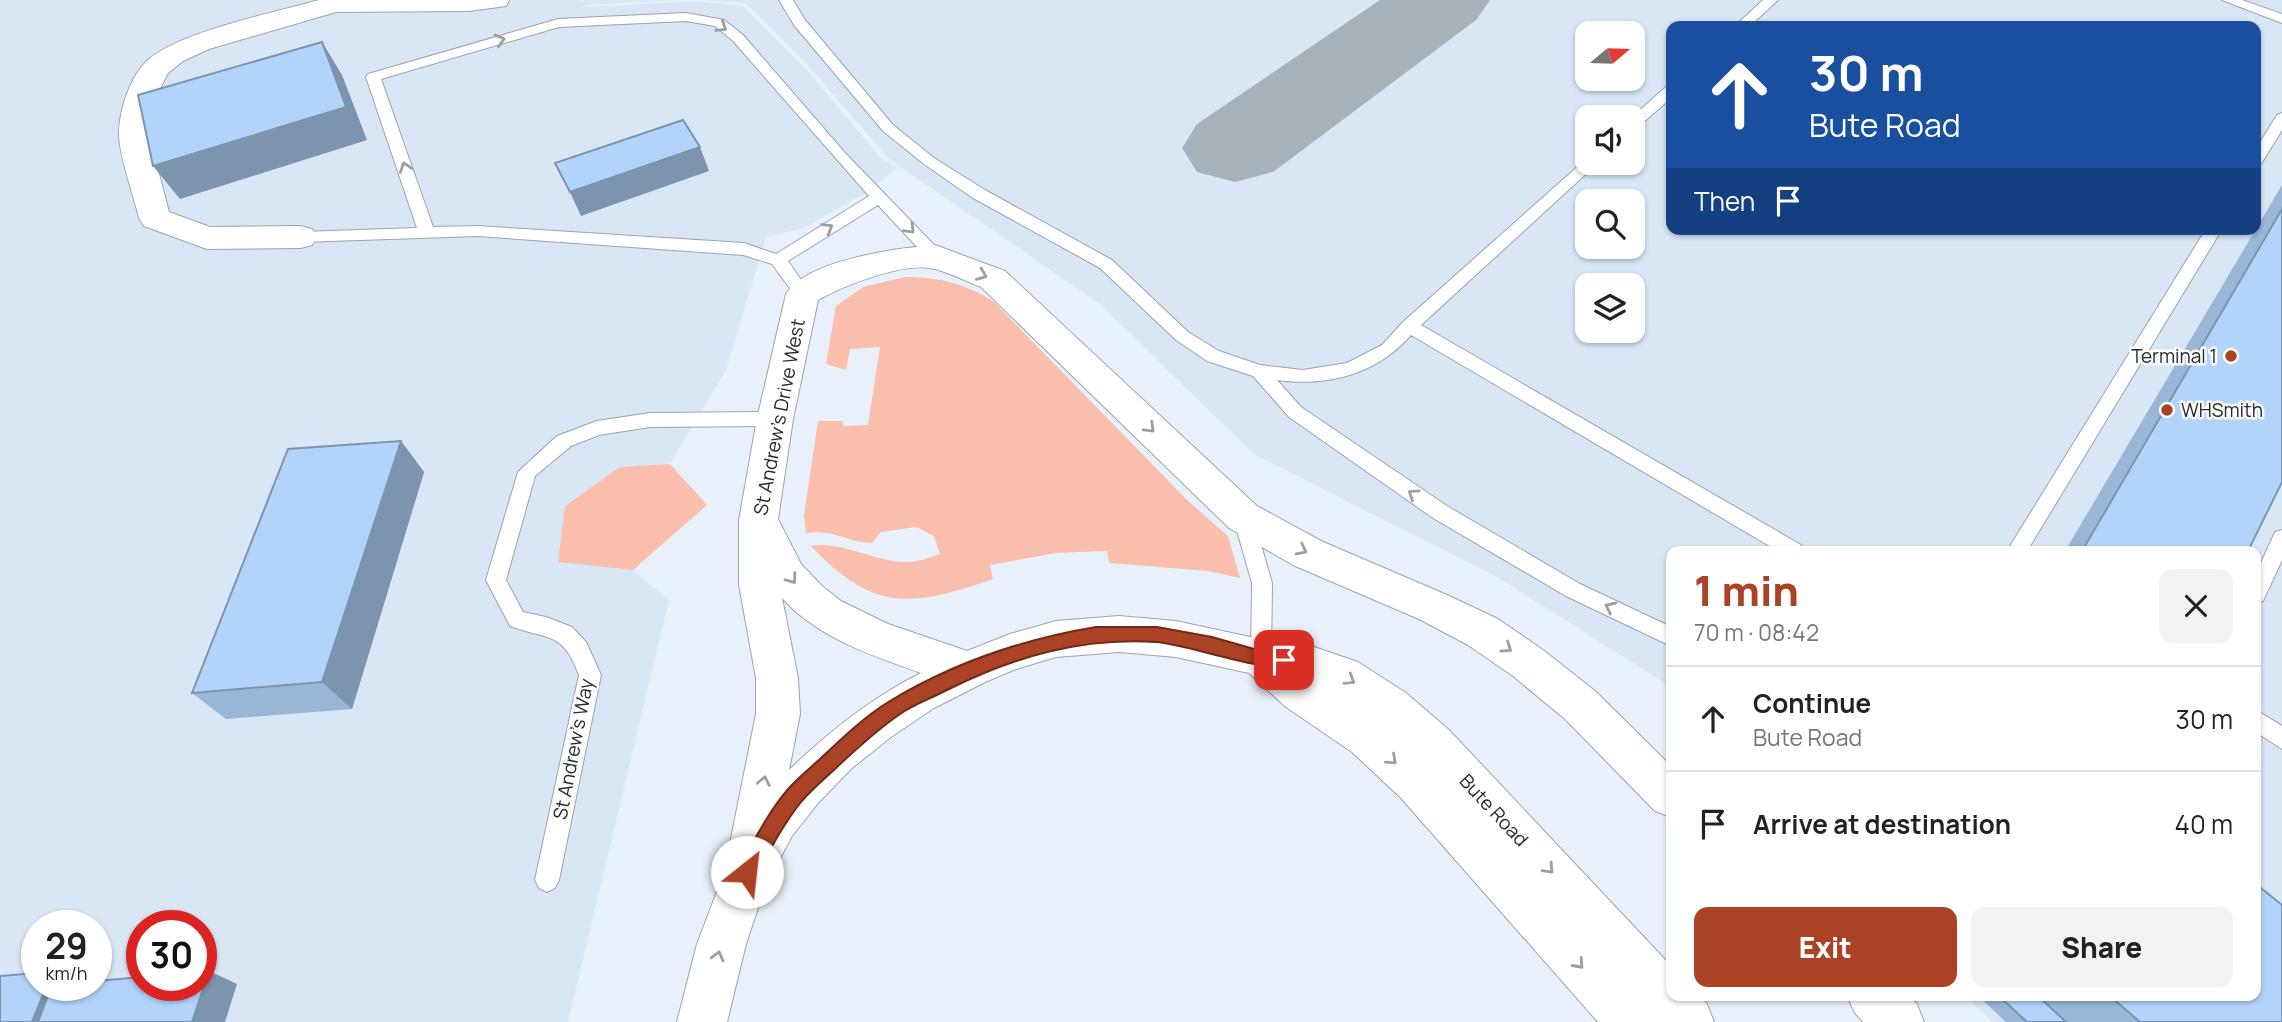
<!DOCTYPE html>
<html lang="en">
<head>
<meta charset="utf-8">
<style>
	:root { --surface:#fff; --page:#f2f2f2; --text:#222; --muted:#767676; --line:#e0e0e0; --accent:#ab4225 }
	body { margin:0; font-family:Manrope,sans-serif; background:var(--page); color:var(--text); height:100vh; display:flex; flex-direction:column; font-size:26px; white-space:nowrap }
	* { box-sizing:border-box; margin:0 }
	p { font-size:23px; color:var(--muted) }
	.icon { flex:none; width:38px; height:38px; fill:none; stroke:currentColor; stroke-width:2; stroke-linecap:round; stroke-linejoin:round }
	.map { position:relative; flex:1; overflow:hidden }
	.details { position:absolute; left:1666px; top:546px; width:595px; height:455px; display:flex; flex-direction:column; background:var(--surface); border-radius:14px; box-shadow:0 2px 5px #0004 }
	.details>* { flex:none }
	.hud { position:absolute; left:1666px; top:21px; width:595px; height:214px; border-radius:14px; box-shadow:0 2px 5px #0004; background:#1a4fa0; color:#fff; overflow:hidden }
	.needle { width:46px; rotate:71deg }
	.buttons { position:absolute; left:1575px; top:21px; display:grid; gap:14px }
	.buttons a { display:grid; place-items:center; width:70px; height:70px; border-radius:14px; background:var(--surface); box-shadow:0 2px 5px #0004; font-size:35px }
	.speed { position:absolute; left:21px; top:910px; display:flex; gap:14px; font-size:35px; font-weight:700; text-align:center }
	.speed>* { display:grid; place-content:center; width:91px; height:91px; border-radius:50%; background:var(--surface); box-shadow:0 2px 5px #0004; line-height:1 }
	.speed small { font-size:18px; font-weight:400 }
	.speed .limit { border:10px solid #d22; background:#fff; color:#111 }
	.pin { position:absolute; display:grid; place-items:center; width:60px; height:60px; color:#fff; margin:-30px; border-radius:14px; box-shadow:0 4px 10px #0006 }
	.me { position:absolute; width:77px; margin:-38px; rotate:29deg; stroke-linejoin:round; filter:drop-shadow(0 0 5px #0008) }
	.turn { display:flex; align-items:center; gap:24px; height:147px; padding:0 28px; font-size:32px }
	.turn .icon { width:91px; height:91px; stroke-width:2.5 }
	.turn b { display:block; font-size:49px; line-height:60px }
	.then { display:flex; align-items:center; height:66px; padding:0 28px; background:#0003; gap:14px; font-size:26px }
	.round { display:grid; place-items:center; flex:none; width:74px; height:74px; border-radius:14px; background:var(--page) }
	.summary { display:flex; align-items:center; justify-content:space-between; height:119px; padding:0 28px }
	h1 { font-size:42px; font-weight:800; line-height:52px; color:var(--accent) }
	.action { display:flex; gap:14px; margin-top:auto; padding:14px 28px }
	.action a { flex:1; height:80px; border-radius:14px; background:var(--accent); color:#fff; font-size:28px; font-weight:800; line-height:80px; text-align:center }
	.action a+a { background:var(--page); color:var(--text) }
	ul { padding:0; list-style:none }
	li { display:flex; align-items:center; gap:21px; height:105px; padding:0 28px; border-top:2px solid var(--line) }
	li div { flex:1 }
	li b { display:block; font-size:26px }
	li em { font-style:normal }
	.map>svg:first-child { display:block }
	.built { fill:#d8e6f5; fill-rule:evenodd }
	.green { fill:#fabead }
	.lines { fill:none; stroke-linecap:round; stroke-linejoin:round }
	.taxiway { fill:#a8b0b8; fill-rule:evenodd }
	.service-casing { stroke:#9ba3ac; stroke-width:2 }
	.minor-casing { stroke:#9ba3ac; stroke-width:2 }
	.service { fill:#fff; fill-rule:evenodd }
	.minor { fill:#fff; fill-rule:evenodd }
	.wall { fill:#9ab6d7 }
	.shaded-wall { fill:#7d94af }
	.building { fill:#b3d4fa; stroke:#7d94af; stroke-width:2 }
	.oneway { stroke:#9d9fa0 }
	.route { fill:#ab4225; stroke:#6f2b18; stroke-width:2 }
	.poi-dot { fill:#ab4225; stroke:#fdfdfd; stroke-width:2.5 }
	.labels { text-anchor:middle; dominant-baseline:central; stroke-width:5; stroke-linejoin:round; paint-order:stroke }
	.poi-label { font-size:19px; fill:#26292d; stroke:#fdfdfd; text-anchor:end }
	.street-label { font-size:19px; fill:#26292d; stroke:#fdfdfd }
</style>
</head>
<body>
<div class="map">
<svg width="2282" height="1022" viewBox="0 0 2282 1022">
	<rect width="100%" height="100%" fill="#e8f1fb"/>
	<!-- built -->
	<path class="built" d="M0,0H582L585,4L584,0H683L585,5L587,7L695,1L743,6L807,70L879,156L897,168L867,192L804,228L766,237L726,370L670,464L620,467L559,562L633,570L669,600L568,1022H0ZM37,926H96V985H37ZM142,926H201V985H142Z
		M701,0H2282V1022H1993L1965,996H2256V551H1671V687L1497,577L1254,454L1100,304L889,159L810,68L745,3ZM1671,26H2256V229H1671ZM1587,33H1633V79H1587ZM1587,117H1633V163H1587ZM1587,201H1633V247H1587ZM1587,285H1633V331H1587Z"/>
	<!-- green -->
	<path class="green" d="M905,277C938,277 964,283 993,301L1187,500L1228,536L1240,578L1208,571L1109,563L1107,551L1056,553L990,565L993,579C912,607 874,613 811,546C840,540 877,563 908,562C918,562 931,557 940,554L934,536L916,527L881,532L872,543C846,542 835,529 806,533L804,515L818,421H843V426L868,425L880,347L850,349L846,370L826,364L836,306L863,287Z
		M670,464L707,505L633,570L558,562L565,506L620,467Z"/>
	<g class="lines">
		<!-- taxiway -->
		<path class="taxiway" d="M1380,0H1490L1476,20L1273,172L1235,182L1197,172L1182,148L1197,124Z"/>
		<defs>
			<path id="service" d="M779,0H793L805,20L893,125L934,158L985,190L1112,260L1188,332L1219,351L1260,365L1303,370L1347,363L1382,345L1403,322L1585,160L1587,159V163H1598L1421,325L1801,545L1804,551H1778L1411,335C1377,374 1328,387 1277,380L1301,407L1447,506L1580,584L1671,627V646L1566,596L1433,518L1289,417L1253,376L1207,361L1176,340L1100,268L973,198L924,164L883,131L794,25Z
				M1763,0H1778L1750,26H1735Z
				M2222,0H2242L2282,14V23Z
				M686,13L724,20L743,35L845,153L941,252L943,256L941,260H929L878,205L788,261L811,294L803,300L797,298L772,264L743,255L478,236L301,242L293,237L301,232L417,228L366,77L368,74L558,19ZM686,21L715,26L733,41L869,196L776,254L744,243L478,226L433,227L381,79L559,27Z
				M1671,86V98L1638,127L1633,129L1632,117L1666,87Z
				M2282,113V130L2261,164L2256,166V149L2277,115Z
				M2206,229H2222L2027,551H2007Z
				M775,412L781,414L784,419L781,424L775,426L650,427L599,435L571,446L535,476L506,580L523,612L546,617L572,627L586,642L601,675L559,880L555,888L547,892L539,888L535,880L579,675C563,631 548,640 510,626L486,580L518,472L557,436L597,421L650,413Z
				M1243,509L1250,511L1253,517L1272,583L1271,658L1268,664L1261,667L1254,664L1251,658L1252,583L1233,517L1236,511Z
				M2282,530V560L2263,601L2256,603V574L2275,532Z
				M2256,710L2282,726V749L2256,732Z"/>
			<path id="minor" d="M319,0H509L506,6L469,11L336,12L209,49L183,61L168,73L155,98L149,135L169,212L210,227L301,226L312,229L317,237L312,245L301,248L207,249L144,226L139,218C134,196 119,156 119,134C119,111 130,76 148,60C181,31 274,13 319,0Z
				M935,245L1005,271L1257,506L1321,541L1447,595L1498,619L1543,650L1595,691L1671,766V817L1655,811L1565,719L1513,676L1468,645L1419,619L1293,565L1229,528L981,287C966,281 950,273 935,269C905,261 845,285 818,300L793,419L778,519L801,564L822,586L841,601L888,624L967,651L1010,634L1056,621L1119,616L1176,621L1264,640L1308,645L1358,662L1406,693L1449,730L1671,966V996H1699L1707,1004L1714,1022H1598L1401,798L1352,752L1286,707L1249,673L1176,657L1119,652L1056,657L1016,669L985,682L934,708L891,737L852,768L819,802L792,836L766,884L746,944L727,1022H677L697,944L724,873L756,714V678L739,585V520L757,419L786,294C806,260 898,248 935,245ZM782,598C818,638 871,655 921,673C871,698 829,732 789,770L800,714L798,678Z
				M1847,996H1908L1917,1004L1924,1022H1863L1855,1013Z"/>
		</defs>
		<!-- service casing -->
		<use href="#service" class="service-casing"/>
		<!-- minor casing -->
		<use href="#minor" class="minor-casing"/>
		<!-- service -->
		<use href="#service" class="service"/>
		<!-- minor -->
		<use href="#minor" class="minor"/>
	</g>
	<!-- wall -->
	<path class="wall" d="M2282,185V482L2248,551H2065Z
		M401,441L424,472L352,709L226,719L192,693Z
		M1978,996H2256L2282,1022H2006Z"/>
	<!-- shaded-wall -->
	<path class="shaded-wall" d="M322,42L342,75L367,140L180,199L153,166Z
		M700,147L709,171L581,216L570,192Z
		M401,441L424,472L352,709L322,682Z
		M209,971L237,984L225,1022H192Z
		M47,985H85L71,1022H32Z"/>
	<!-- building -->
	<path class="building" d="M322,42L346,107L153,166L138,95Z
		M683,120L700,147L570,192L555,163Z
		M2282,209V482L2248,551H2082Z
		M401,441L322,682L192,693L288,449Z
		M2256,884L2282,905V1022H2140L2110,996H2256Z
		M201,971H209L192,1022H38L52,985H96V981L142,977V985H201Z
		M37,973V985H47L32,1022H0V976Z
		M1999,996H2038L2066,1022H2027Z"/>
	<!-- one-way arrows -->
	<defs><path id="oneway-chevron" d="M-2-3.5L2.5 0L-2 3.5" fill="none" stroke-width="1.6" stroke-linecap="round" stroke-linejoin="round" transform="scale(1.75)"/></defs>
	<g class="oneway">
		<use href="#oneway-chevron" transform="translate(722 27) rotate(32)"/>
		<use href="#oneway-chevron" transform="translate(500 40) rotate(-16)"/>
		<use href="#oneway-chevron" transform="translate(405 167) rotate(-109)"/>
		<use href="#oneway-chevron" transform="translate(828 228) rotate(-32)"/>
		<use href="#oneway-chevron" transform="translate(910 229) rotate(46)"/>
		<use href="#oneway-chevron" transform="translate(982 275) rotate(22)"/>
		<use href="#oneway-chevron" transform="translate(1150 428) rotate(44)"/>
		<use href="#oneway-chevron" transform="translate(1413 494) rotate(-146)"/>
		<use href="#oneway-chevron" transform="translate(1302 550) rotate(28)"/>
		<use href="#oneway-chevron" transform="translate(792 579) rotate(54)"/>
		<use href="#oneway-chevron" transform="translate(1610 607) rotate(-154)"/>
		<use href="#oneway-chevron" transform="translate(1507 648) rotate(34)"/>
		<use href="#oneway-chevron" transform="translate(1350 680) rotate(32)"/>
		<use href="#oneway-chevron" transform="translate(1392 760) rotate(42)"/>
		<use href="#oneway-chevron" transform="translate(764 781) rotate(-79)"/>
		<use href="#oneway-chevron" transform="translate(1549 869) rotate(47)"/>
		<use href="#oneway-chevron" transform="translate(718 956) rotate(-75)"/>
		<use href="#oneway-chevron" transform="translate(1579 964) rotate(48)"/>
	</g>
	<!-- route -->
	<path class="route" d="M1096,627H1157L1212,637L1261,651L1290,654L1293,660L1290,665C1266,674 1188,644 1156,642C1081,637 1013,657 947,690C932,698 914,704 900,714C877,730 855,750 835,769C824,779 811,790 801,802C782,826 769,852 754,879L747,881L740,879L738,872L740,865C755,839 769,811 789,788C798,778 810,768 820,759C841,739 865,716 890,701C953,663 1024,639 1096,627Z"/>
	<!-- markers -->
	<g class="poi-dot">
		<circle cx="2231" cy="356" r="7"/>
		<circle cx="2167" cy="410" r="7"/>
	</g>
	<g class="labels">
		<!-- poi labels -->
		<g class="poi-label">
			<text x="2217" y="356">Terminal 1</text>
			<text x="2181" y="410" text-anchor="start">WHSmith</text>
		</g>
		<!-- street labels -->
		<g class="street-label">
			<text transform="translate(779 417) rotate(-79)">St Andrew's Drive West</text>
			<text transform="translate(573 749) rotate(-79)">St Andrew's Way</text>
			<text transform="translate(1494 810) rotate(47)">Bute Road</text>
		</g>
	</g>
</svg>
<div class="buttons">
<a><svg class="needle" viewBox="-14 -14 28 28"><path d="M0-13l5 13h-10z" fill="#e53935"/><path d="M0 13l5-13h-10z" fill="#767676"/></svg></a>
<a><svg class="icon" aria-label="sound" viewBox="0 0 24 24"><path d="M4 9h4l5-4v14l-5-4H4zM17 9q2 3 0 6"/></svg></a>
<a><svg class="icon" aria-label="search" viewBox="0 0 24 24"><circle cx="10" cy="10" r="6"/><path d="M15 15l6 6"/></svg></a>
<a><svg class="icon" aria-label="layers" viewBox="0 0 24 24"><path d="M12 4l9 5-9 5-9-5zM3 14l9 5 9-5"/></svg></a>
</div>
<div class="speed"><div>29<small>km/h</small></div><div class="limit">30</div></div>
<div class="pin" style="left:1284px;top:660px;background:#d93025"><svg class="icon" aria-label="arrive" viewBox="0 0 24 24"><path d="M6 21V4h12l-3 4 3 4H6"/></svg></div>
<svg class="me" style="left:747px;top:872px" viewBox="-20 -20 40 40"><circle r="19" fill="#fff"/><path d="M0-13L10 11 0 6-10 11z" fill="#ab4225"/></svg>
<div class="hud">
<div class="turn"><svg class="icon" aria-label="ahead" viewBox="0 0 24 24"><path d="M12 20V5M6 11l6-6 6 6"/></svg><div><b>30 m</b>Bute Road</div></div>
<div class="then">Then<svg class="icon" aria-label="arrive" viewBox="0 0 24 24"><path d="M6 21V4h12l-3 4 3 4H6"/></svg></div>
</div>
<section class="details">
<div class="summary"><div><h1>1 min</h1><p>70 m · 08:42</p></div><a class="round"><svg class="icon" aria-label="close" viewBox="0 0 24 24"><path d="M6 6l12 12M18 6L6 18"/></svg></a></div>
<ul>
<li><svg class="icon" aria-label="ahead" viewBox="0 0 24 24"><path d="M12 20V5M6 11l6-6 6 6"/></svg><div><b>Continue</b><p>Bute Road</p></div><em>30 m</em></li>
<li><svg class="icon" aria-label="arrive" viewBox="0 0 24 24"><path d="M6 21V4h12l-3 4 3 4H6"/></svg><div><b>Arrive at destination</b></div><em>40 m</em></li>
</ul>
<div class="action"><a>Exit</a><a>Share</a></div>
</section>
</div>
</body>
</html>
